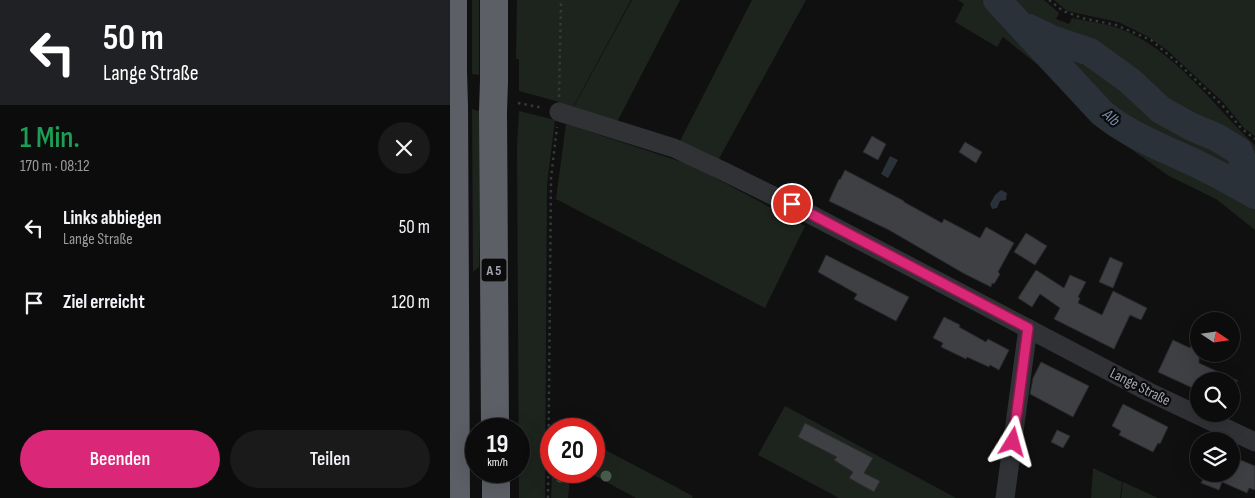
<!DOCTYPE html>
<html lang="de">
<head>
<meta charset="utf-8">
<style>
	:root { --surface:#0c0c0d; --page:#1a1a1b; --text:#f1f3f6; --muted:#9a9b9d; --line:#2c2c2e; --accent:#db2777 }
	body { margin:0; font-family:"Sofia Sans Condensed",sans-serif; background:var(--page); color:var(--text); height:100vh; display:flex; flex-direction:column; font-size:19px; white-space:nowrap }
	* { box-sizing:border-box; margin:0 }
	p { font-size:16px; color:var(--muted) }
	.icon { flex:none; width:28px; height:28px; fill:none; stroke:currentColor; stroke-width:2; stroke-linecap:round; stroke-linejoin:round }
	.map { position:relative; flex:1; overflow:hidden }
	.sheet { display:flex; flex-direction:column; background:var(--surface); width:450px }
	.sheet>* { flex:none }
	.guide { background:#202124; color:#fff; overflow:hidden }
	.needle { width:32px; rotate:103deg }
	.fabs { position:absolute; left:740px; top:312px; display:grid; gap:10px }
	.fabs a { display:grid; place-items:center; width:50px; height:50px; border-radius:50%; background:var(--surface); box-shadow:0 5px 20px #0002,0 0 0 1px var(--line); font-size:25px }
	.speed { position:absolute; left:15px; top:418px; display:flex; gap:10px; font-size:25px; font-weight:700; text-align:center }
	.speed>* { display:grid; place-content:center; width:65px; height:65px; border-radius:50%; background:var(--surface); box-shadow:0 5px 20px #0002,0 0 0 1px var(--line); line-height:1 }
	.speed small { font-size:12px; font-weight:400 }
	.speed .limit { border:8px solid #d22; background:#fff; color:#111 }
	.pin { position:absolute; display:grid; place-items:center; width:42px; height:42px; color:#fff; margin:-21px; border:2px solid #fff; border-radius:50%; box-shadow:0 1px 5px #0007 }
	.me { position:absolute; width:55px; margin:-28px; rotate:8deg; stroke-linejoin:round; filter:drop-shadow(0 0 4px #0008) }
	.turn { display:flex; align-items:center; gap:18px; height:105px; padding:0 20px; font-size:22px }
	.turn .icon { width:65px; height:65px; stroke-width:2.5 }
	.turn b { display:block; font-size:35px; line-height:42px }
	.round { display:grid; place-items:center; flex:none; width:52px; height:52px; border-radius:26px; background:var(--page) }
	.overview { display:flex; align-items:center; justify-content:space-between; height:85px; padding:0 20px }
	h1 { font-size:30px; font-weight:600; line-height:38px; color:#1e9e55 }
	.cta { display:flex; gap:10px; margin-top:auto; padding:10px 20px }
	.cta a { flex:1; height:58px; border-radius:30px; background:var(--accent); color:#fff; font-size:20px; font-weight:600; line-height:58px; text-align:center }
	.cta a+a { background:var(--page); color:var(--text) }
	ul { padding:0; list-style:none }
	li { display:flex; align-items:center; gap:15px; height:75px; padding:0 20px }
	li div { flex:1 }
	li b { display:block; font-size:19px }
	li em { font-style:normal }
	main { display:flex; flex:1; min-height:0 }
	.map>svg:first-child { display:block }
	.green { fill:#1d241e }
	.water { fill:#2a3139 }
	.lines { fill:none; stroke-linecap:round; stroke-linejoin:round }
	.river { stroke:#2a3139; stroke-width:28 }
	.building { fill:#3f4044; stroke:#2a2a2d }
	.path { stroke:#37383d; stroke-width:2.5; stroke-dasharray:2.5 4; stroke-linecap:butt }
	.minor { stroke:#313236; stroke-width:19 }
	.highway { stroke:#5d5f67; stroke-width:28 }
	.highway-bridge { stroke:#5d5f67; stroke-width:28 }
	.tree { fill:#4a5d4d }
	.route-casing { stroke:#8e194d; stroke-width:12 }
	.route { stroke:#db2777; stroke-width:9 }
	.labels { text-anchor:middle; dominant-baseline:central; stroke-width:4.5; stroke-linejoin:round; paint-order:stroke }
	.shield { fill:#0b0b0c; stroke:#757780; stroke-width:1 }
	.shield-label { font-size:14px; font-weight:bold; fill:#a2a5b1 }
	.street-label { font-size:15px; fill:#a2a5b1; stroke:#0b0b0c }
	.water-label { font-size:16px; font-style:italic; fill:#7990ac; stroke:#0b0b0c }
</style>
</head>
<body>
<main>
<section class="sheet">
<div class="guide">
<div class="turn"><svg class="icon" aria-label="left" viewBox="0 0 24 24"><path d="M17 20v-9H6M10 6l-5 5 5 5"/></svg><div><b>50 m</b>Lange Straße</div></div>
</div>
<div class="overview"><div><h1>1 Min.</h1><p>170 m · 08:12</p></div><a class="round"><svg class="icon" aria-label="close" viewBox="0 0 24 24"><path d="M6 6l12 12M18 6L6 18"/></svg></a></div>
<ul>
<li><svg class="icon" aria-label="left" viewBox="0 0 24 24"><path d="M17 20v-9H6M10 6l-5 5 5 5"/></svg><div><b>Links abbiegen</b><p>Lange Straße</p></div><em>50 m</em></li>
<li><svg class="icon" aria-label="arrive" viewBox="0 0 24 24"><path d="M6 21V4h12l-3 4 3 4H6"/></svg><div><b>Ziel erreicht</b></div><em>120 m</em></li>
</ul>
<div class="cta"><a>Beenden</a><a>Teilen</a></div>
</section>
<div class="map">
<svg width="805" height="498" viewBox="0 0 805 498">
	<rect width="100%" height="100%" fill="#101011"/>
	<!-- green -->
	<path class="green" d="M22,0H29V75L22,74Z
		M67,0H181L122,109L106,101L69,91V59H66Z
		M182,0H230L165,126L122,110Z
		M302,0H356L266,164L227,147Z
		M508,0H563L579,25L596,34L580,25L564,0H594L609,13L606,19L619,24L622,18C637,21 653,23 668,28C724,48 763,106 805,145V153L781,131L720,108L699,85L669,62L720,109L780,132L805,155V230L766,199L719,176L644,123L588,65L553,37L547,47L505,22L514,4Z
		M604,0H805V136L794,128L773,102L717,50L697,36L668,22L617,11Z
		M22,109L29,111V267L23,272Z
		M69,111L105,120L97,184L95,498H69L67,146Z
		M116,124L241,165L355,226L315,308L106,199Z
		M335,406L506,498H389L308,455Z
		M144,444L243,496L242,498H186L136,471H144Z
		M643,468L672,482L670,498H641Z
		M102,471H121L118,498H101Z
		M673,482L708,498H671Z"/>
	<!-- water -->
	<path class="water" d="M440,156L448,160L438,178L431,174Z
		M551,190L557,193L556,200L550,201L547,208L542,209L540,204L545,195Z"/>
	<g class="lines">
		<!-- river -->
		<path class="river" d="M547,0L652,113C684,139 722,151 757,169C774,177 789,186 805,195
			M579,28L604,40L640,52L680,81L711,110L742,127L766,137L789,151L805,192"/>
	</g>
	<!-- building -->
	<path class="building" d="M422,136L436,144L428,160L413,152Z
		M515,142L532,152L526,163L509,152Z
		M395,170L454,201V202L492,223L494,219L530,238L536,227L564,243L548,272L550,274L544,284L542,283L541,287L513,273L439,230L379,201L389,179L390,180Z
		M576,233L597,246L585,265L564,252Z
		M376,255L459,297L446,321L404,299L407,294L368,272Z
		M660,257L673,263L663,288L649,282Z
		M586,270L614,288L620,275L636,282L628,297L630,298L628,303L652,315L663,291L697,308L691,320L680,315L664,349L604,319L610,308L590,294L582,307L568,298Z
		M494,317L510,325L509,327L536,342L538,339L559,350L549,370L540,365L539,367L517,357L516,359L491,347L493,343L483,338Z
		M749,333V363L788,381H749V391L708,372L723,340L740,348Z
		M591,362L639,386L623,417L580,394L583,378Z
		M673,404L718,427L710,444L708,443L703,452L669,435L671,431L662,426Z
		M355,423L423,458L414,473L430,481L424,492L399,478L403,472L384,460L387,457L348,437Z
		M607,430L620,436L613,448L601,442Z
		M781,456L805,466V490L799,488L797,493L772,482L769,490L751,483L755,475L753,474H781Z"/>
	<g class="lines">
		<!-- path -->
		<path class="path" d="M599,0L613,11L632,18L666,25L701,40L728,63L772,105L791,128L805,139
			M109,97L111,0
			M68,103L93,108
			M98,498L101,178L107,127"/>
		<!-- minor -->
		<path class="minor" d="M109,112L224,148L273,171L354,211L699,392L805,442
			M555,498L578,328"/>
		<!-- highway -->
		<path class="highway" d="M3,0V72
			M44,0V81
			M4,107L6,498
			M43,112L45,429
			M46,471V498"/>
		<!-- highway-bridge -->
		<path class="highway-bridge" d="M3,72L4,107
			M43,112L44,81"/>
	</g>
	<!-- trees -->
	<g class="tree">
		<circle cx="156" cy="476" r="5.5"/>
		<circle cx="111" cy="477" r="5.5"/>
	</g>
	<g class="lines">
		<defs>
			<path id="route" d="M342,204L578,328L563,442"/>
		</defs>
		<!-- route casing -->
		<use href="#route" class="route-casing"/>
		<!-- route -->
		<use href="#route" class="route"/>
	</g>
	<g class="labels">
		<!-- shield labels -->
		<rect class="shield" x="31.5" y="258.5" width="25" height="23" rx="4"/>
		<g class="shield-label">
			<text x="44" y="270">A 5</text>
		</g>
		<!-- street labels -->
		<g class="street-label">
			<text transform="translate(690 387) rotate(27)">Lange Straße</text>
		</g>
		<!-- water labels -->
		<g class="water-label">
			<text transform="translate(661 118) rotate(42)">Alb</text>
		</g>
	</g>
</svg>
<div class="fabs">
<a><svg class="needle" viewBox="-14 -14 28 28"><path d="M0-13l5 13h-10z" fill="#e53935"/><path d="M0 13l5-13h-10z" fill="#9a9b9d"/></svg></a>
<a><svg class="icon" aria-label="search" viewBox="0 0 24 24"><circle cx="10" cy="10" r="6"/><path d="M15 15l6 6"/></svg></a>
<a><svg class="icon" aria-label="layers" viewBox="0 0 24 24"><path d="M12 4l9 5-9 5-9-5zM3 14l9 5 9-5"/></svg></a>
</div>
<div class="speed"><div>19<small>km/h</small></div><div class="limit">20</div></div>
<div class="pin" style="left:342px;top:204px;background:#d93025"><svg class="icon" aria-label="arrive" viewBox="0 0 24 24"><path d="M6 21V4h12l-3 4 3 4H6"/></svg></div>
<svg class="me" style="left:563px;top:442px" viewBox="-20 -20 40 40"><path d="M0-17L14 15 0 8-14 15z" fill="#db2777" stroke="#fff" stroke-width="4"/></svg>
</div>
</main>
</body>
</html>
